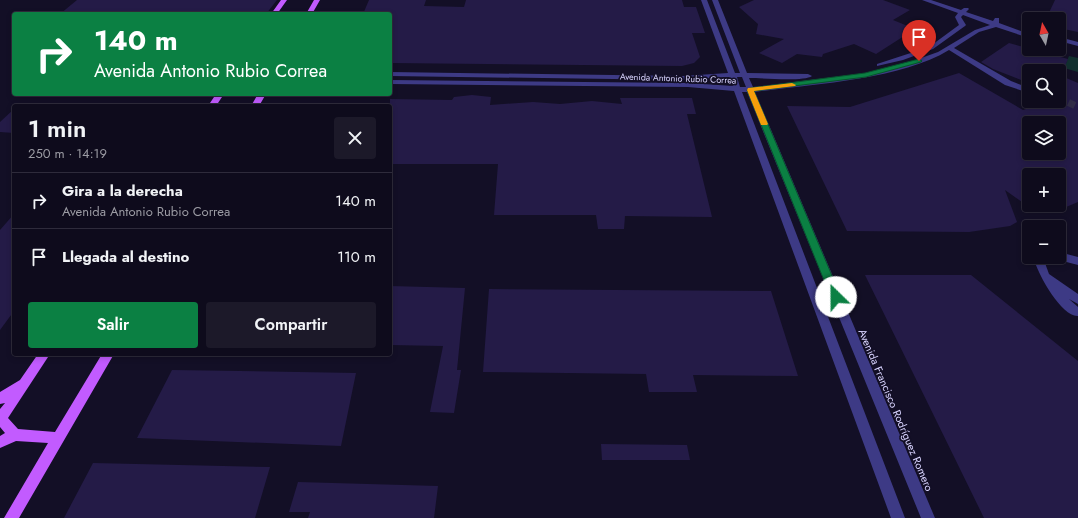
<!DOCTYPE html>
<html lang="es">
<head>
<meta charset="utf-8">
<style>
	:root { --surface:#0e0b1c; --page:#1c1929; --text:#f1f3f6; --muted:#9b9ba3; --line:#2e2b3b; --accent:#0b8043 }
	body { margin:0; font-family:Jost,sans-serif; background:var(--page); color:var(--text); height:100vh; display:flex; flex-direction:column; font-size:15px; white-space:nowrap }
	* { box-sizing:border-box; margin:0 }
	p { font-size:13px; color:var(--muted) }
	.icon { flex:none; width:22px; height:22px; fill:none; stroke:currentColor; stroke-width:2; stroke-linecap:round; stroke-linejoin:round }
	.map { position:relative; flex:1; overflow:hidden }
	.panel { position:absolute; left:12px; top:104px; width:380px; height:252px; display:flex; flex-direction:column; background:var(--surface); border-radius:4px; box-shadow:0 2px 6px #0003,0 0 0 1px var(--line) }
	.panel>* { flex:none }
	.top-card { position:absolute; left:12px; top:12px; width:380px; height:84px; border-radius:4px; box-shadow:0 2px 6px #0003,0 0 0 1px var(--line); background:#0b8043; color:#fff; overflow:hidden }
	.needle { width:26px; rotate:351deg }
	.buttons { position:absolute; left:1022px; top:12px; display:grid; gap:8px }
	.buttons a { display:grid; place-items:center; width:44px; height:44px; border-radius:4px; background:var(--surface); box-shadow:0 2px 6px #0003,0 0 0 1px var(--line); font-size:20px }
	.pin { position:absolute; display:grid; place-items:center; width:34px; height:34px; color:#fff; margin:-41px -17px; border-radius:50% 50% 50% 0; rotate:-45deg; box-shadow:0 0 4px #0007 }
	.pin .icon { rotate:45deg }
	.me { position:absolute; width:44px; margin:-22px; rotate:337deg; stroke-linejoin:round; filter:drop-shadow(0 0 3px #0008) }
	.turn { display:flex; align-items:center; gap:14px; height:84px; padding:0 16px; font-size:18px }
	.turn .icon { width:52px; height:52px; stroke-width:2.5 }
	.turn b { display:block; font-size:28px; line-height:34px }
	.round { display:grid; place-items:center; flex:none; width:42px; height:42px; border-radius:4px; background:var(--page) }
	.head { display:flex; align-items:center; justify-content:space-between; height:68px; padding:0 16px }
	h1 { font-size:24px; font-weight:600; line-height:30px }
	.button { display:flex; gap:8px; margin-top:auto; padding:8px 16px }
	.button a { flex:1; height:46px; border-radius:4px; background:var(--accent); color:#fff; font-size:16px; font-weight:600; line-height:46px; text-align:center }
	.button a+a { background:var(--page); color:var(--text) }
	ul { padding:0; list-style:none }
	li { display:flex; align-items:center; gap:12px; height:56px; padding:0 16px; border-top:1px solid var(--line) }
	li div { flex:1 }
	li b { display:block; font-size:15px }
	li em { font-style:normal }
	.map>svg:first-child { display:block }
	.green { fill:#12302f }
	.building { fill:#241b47; fill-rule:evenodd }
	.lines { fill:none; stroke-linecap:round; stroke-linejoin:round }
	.minor-tunnel { stroke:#312d47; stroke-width:7; stroke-dasharray:7 3.5; stroke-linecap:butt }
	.minor { fill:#3d3a85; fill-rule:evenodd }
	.major { fill:#c25bff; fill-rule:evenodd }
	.route { fill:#0b8043; stroke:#07532c }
	.slow { fill:#f59e0b }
	.labels { text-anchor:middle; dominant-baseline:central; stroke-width:3.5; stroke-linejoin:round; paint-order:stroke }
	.far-street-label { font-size:9px; fill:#d9d4ff; stroke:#130f26 }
	.street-label { font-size:11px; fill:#d9d4ff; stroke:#130f26 }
</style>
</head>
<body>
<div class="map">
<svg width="1078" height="518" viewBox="0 0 1078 518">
	<rect width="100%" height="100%" fill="#130f26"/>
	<!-- green -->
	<path class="green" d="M1069,56L1078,58V72L1064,68Z"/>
	<!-- building -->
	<path class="building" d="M77,0H277L266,14H60Z
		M369,0H426L424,6L464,7L466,0H682L684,7H696L705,33H692L700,57L694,63L682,66L390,63V14H363Z
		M754,0H883L910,10L893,20L915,29L876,54L854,44L823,54L822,57L797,54L782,63L759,53L784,39L756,34L758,24L739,7Z
		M1055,0H1078V32L1059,28V19H1046Z
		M1009,43L1068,59L1063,71H1029V83L993,69L981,62Z
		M959,73L1023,110L1050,101H1059V98L1063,97L1059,95V75L1078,83V202L1059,210V175H1029V207L1005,190L1017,222L1010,226L969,232L847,231L787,106L850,107ZM1029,123H1059V153H1029Z
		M472,95L491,97L490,105L533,102L560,104L592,101L622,104L620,98H692L696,114H687L712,217L625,216L624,229H598L596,215H494L498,164H390V99L452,100L454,97Z
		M14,109V133L0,132V122Z
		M14,214V311L0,330V230Z
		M865,275H971L1078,361V518H984Z
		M390,286L465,288L457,370H461L454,413L430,412L443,346L390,345Z
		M489,289L771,291L798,376L693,375L697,392H649L646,374L483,372Z
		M172,370L356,373L341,446L137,438Z
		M601,444L687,445L690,460H602Z
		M93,463L270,467L255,518H64Z
		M298,482L438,486L434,518H308L310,512H289Z"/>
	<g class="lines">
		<!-- minor-tunnel -->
		<path class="minor-tunnel" d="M1059,98L1078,107"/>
		<!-- minor -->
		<path class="minor" d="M701,0H707L735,73H740L712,0H718L747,73L808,74L812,76C804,82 761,78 749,78L753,87L866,73L907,63L938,52L975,30L990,25L963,15L961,17L966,25L965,26L933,49L903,60L877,66V64L929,47L959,25L955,17L958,13L922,0H931L961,10L964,8H968L969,9L966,12L993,21L995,18H999V23L1029,34V38L996,27L979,32L954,48L1011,81L1029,88V93L1005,85L949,50C900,80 812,84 755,92L935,518H921L747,92H742L905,518H891L734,91L688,87L390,84V80L688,83L733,86L729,77L683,80L390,76V72L683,76L728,73ZM737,77H742L746,87H740Z
			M1059,37L1078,42V46L1059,41Z
			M1059,252L1078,257V265L1055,259V257H1059Z
			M1039,257H1050L1045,263L1049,274L1078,294V304L1069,299L1078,307V316C1062,317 1039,276 1035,262Z"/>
		<!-- major -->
		<path class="major" d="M281,0H287L277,14H271Z
			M314,0H320L312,14H306Z
			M216,94H224L216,106H208Z
			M258,94H266L259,106H251Z
			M38,354H50L8,418L18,429L55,432L102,354H114L19,518H4L48,443L16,441L0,448V436L5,433L0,427V409L5,403L0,404V392L20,380Z"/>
	</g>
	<!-- route -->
	<path class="route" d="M919,59L922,61L921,62L866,77L754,91L841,297L839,300H832L747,90L750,88L865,73Z"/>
	<!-- slow -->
	<path class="slow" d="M792,83L796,85L795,86L754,91L768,124L767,125H761L747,90L748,88Z"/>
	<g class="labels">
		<!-- far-street labels -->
		<g class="far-street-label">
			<text transform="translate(678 78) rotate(2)">Avenida Antonio Rubio Correa</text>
		</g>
		<!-- street labels -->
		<g class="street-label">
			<text transform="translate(896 410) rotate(67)">Avenida Francisco Rodríguez Romero</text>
		</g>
	</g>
</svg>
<div class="buttons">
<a><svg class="needle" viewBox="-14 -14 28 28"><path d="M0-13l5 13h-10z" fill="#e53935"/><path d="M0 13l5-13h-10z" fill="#9b9ba3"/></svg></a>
<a><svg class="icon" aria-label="search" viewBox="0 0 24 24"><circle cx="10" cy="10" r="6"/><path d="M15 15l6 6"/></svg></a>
<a><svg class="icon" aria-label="layers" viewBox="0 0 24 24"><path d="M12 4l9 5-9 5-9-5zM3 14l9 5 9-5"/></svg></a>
<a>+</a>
<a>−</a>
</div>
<div class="pin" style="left:919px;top:61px;background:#d93025"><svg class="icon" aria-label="arrive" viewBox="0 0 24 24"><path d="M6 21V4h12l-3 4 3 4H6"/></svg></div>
<svg class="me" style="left:836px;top:297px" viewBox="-20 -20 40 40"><circle r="19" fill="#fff"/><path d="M0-13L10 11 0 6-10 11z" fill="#0b8043"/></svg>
<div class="top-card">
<div class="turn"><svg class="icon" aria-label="right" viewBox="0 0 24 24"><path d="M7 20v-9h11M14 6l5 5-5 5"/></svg><div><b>140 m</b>Avenida Antonio Rubio Correa</div></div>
</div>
<section class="panel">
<div class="head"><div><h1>1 min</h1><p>250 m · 14:19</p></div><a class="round"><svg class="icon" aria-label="close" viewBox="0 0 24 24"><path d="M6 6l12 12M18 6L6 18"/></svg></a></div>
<ul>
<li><svg class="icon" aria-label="right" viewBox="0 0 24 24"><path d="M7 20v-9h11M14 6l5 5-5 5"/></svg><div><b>Gira a la derecha</b><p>Avenida Antonio Rubio Correa</p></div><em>140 m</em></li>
<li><svg class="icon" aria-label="arrive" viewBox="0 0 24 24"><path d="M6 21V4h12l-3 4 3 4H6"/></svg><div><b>Llegada al destino</b></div><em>110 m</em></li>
</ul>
<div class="button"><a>Salir</a><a>Compartir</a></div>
</section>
</div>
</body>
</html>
